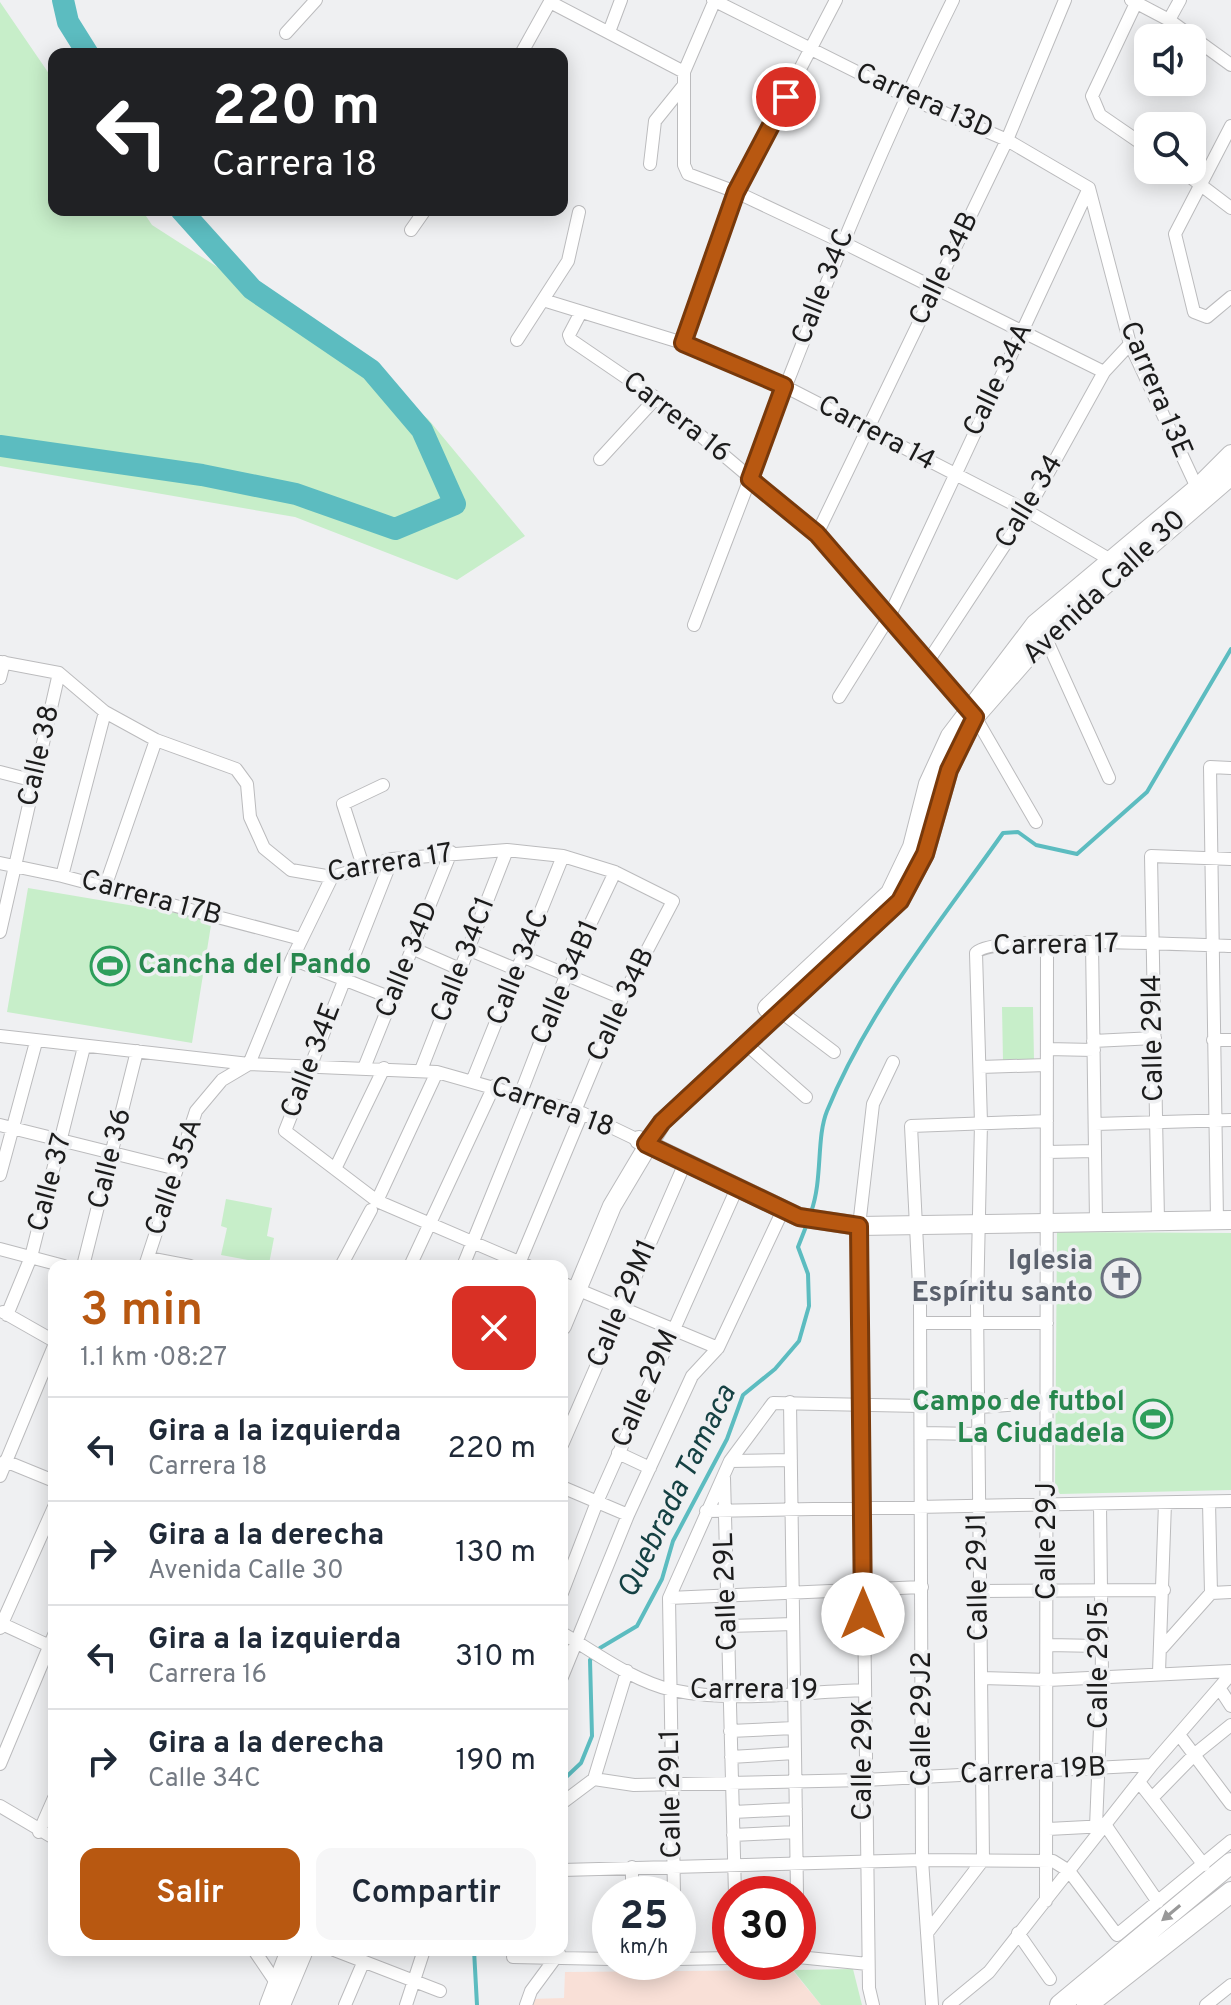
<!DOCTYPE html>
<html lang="es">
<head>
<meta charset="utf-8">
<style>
	:root { --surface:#fff; --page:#f6f6f7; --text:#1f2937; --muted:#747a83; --line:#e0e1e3; --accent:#b85811 }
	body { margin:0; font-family:Overpass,sans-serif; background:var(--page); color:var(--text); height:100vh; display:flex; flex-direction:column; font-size:30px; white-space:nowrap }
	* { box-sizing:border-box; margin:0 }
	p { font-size:26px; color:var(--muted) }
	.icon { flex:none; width:44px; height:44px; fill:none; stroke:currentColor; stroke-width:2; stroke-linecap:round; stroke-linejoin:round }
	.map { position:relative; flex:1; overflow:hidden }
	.panel { position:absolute; left:48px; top:1260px; width:520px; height:696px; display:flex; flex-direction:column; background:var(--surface); border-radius:16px; box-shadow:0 4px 20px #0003 }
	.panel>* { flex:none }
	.top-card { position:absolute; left:48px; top:48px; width:520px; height:168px; border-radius:16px; box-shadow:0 4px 20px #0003; background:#202124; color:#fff; overflow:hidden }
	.controls { position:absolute; left:1134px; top:24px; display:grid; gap:16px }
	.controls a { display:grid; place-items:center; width:72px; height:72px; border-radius:16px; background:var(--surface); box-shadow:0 4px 20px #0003; font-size:40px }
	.speed { position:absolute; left:592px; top:1876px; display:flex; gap:16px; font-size:40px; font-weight:700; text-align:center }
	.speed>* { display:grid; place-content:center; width:104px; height:104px; border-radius:50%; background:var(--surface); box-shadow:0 4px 20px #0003; line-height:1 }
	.speed small { font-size:20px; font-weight:400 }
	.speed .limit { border:12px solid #d22; background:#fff; color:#111 }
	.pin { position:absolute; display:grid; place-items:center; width:68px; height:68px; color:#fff; margin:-34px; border:4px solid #fff; border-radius:50%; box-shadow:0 2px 8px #0007 }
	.me { position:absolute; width:88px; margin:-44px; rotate:0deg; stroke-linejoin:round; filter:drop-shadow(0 0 6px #0008) }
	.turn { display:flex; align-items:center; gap:28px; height:168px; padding:0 32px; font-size:36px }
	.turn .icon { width:104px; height:104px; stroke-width:2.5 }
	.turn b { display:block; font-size:56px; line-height:68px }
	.round { display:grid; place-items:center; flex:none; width:84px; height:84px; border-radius:16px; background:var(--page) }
	.summary { display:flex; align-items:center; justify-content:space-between; height:136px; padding:0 32px }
	h1 { font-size:48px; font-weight:600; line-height:60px; color:var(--accent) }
	.cta { display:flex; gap:16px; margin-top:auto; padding:16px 32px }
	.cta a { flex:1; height:92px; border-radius:16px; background:var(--accent); color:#fff; font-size:32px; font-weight:600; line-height:92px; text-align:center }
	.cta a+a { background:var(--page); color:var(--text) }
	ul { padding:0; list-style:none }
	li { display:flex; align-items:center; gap:24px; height:104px; padding:0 32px; border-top:2px solid var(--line) }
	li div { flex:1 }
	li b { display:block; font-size:30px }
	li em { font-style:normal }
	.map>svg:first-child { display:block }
	.industrial { fill:#f9e0d7 }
	.green { fill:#c7eec9 }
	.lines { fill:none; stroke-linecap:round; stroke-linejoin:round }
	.stream { stroke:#5cbcc0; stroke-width:4 }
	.river { stroke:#5cbcc0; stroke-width:22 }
	.minor-casing { stroke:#bbbbbd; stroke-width:14 }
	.secondary-casing { stroke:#bbbbbd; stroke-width:20 }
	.primary-casing { stroke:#bbbbbd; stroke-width:22 }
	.minor { stroke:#fff; stroke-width:12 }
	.secondary { stroke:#fff; stroke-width:18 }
	.primary { stroke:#fff; stroke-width:20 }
	.oneway { fill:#999 }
	.route-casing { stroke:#78390b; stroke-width:20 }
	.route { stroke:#b85811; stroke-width:14 }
	.labels { text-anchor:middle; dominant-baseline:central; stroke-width:7; stroke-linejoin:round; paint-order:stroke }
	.street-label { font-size:28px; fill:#1c1c1c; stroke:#eff0f2 }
	.leisure-label { font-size:28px; font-weight:bold; fill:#27864d; stroke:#eff0f2; text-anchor:start }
	.worship-label { font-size:28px; font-weight:bold; fill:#5b616d; stroke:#eff0f2; text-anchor:end }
	.water-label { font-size:30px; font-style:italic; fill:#154143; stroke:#eff0f2 }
</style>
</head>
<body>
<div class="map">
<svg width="1231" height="2005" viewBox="0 0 1231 2005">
	<rect width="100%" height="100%" fill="#eff0f2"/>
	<!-- industrial -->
	<path class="industrial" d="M792,1970L821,2005H532L531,1999L564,1998L565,1972Z"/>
	<!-- green -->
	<path class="green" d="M0,2L54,81V210H142L152,225L320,333L428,419L525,536L457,580L295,517L0,466Z
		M28,888L212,919L192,1043L7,1012Z
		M1002,1007H1033L1034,1060L1003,1061Z
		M226,1199L272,1208L267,1236L274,1238L269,1264L221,1255L227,1228L221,1226Z
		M1057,1232L1231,1233V1490L1060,1494L1055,1487Z
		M853,1969L862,2005H821L793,1970Z"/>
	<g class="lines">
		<!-- stream -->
		<path class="stream" d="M811,1212C823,1179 816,1138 827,1111C868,1010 941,921 1003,833L1018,832L1036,845L1077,854L1147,792L1231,649
			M562,1781L581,1763L592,1736L590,1660L600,1648L637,1626L662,1579L673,1541L727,1439L743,1395L775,1369L799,1341L809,1306L808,1274L798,1247L807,1224
			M474,1950L477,2005"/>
		<!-- river -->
		<path class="river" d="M63,0L68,22L88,54
			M0,446L202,475L296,494L395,529L455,504L422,430L371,370L252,289L181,210"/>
		<defs>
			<path id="minor" d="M713,0L905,96L1007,140L1089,188
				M715,0L684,72V165L688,174L736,192L842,242L1104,372
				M1131,0L1169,20L1231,65
				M550,2L684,72
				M1136,3L1092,96L1100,115L1148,148
				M1169,20L1180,0
				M609,32L621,0
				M286,33L316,0
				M521,54L551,0
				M1231,126L1175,234L1194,312L1207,317L1231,297
				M650,164L655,121L684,85
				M1181,170L1231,208
				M1089,188L1130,344L1199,492
				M411,230L425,210
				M543,300L683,343L784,386L1027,511L1109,559
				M581,312L569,335L571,340L656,398L817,534L970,708L1036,822
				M517,340L568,261L579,212
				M683,343L736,192L836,0
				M600,459L656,398
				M817,534L1007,140L1065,0
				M694,625C775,414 852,203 953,0
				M1043,632L1109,778
				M929,660L1027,511L1104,372L1130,344
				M0,662L59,673L105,712L156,740L236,769L247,784L250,817L264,848L291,870L332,877L392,859L507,850L563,856L615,872L673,901L622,998L575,1111
				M0,678L4,662
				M839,697L889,617L1089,188
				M0,772L35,781
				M392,859L285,1131L377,1201L528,1266
				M0,863L62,876L301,939
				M364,869L343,804L383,785
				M62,876L105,712
				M105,887L156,740
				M0,932L59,673
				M1092,943L1096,1221
				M414,949L462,970
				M470,950L518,970
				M524,957L622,998
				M292,959L394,999
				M781,1012L834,1052
				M0,1036L249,1064L437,1072L582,1113L636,1139
				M1213,1040H1231
				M1093,1041L1155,1038
				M746,1044L806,1097
				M1047,1049L1094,1050
				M980,1067L1047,1065
				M364,1068L451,852
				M421,1070L507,850
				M473,1079L563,856
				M520,1095L567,973L615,872
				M1095,1124L1231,1120
				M0,1125L177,1169
				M1047,1152L1095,1151
				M335,1169L384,1068
				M0,1175L36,1042
				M377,1201L437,1072
				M1158,1220L1151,856L1231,859
				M1217,1220L1210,767L1231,768
				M0,1249L64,1266
				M148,1258L190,1266
				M83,1266L137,1051
				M145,1266L196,1111L222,1080L249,1064L292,959L332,877
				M341,1266L371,1210
				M410,1266L494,1086
				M463,1266L531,1099
				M518,1266L582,1113
				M562,1283L718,1348
				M920,1296L978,1293
				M3,1312L54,1341
				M7,1315L31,1257L84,1047
				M920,1323H1047
				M790,1402L797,1894
				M980,1407L1047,1402
				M921,1433L979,1434
				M562,1445L685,1163
				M618,1453L650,1468
				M5,1461L54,1481
				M730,1461L791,1460
				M0,1476L54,1346
				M724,1478L735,1894
				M562,1487L628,1515
				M1209,1502L1211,1593
				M706,1511L1231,1501
				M980,1591L1164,1590
				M562,1593L597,1502L737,1188
				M669,1598L922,1587
				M0,1623L54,1648
				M728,1626L793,1624
				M0,1628L54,1507
				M562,1633C596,1653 633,1681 672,1690C733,1703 801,1692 864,1690
				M1048,1645L1100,1646
				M1162,1648L1211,1593L1231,1592
				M1159,1672L1165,1503
				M562,1677L628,1515L692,1376L718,1348L783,1210
				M981,1678L1048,1680L1231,1671
				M1220,1689L1231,1706
				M730,1731L794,1728
				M1180,1736L1231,1804
				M731,1757L795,1753
				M0,1764L54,1635
				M594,1779L634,1785L864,1780L1152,1765
				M1139,1782L1204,1865
				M1152,1798L1195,1754L1231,1725
				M562,1803L594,1779L627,1671
				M0,1806L54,1838
				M733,1812L796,1809
				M1096,1827L1102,1677L1100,1504
				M1048,1829L1106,1826L1158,1902
				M39,1832L54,1798
				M733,1835L796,1832
				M632,1867V1894
				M562,1870L922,1860L1053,1861L1069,1871L1117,1935L1231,1841
				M674,1894L669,1598L730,1461L773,1403L921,1406
				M1046,1901L1047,942
				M927,1933L983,1860L977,1305L981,1123L976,953C987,934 1197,945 1231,946
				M1018,1933L1050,1979
				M254,1950L279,1987
				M334,1950L440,1991
				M513,1957L610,1959
				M798,1957L868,1964
				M678,1959L730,1958
				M345,2005L363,1963
				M406,2005L424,1950
				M526,2005L531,1991L559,1953
				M873,2005L869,1988L859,1226L873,1104L893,1062
				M932,2005L922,1860L920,1306L911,1126L1047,1121
				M949,2005L989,1972L1152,1765L1231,1674
				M1206,2005L1231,1985"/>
			<path id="secondary" d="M767,1008L890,893L912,847L928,784L950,736L1035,624L1197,488L1231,454
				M639,1140L799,1217L859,1226L1231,1220
				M562,1326L612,1206L662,1122L900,901L925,854L949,770L975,717L1046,636L1231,476
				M269,2005L290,1950
				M281,2005L304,1950"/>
			<path id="primary" d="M1060,2005L1231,1863
				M1087,2005L1231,1892"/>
		</defs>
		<!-- minor casing -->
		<use href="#minor" class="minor-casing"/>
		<!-- secondary casing -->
		<use href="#secondary" class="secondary-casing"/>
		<!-- primary casing -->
		<use href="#primary" class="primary-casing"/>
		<!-- minor -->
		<use href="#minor" class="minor"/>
		<!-- secondary -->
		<use href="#secondary" class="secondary"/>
		<!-- primary -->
		<use href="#primary" class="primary"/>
	</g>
	<!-- one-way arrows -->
	<defs><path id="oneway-solid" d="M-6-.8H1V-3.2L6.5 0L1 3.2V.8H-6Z" transform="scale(2)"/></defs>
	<use class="oneway" href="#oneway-solid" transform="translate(1171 1913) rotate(140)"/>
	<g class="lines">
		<defs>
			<path id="route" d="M786,97L736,192L683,343L784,386L750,479L817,534L975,717L949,770L925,854L900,901L662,1122L646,1144L799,1217L859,1226L863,1614"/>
		</defs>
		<!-- route casing -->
		<use href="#route" class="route-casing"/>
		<!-- route -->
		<use href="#route" class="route"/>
	</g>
	<!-- icons -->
	<defs>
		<symbol id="stadium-ring" viewBox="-11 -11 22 22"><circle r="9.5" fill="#eff0f2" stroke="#2e9e5b" stroke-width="1.5"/><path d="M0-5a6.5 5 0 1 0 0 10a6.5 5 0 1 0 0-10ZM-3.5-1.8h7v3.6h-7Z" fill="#2e9e5b"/></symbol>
		<symbol id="church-ring" viewBox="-11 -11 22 22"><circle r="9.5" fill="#eff0f2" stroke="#6b7280" stroke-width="1.5"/><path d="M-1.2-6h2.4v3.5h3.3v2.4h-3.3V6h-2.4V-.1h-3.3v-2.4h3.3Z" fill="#6b7280"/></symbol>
	</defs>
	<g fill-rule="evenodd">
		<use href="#stadium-ring" x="88" y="944" width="44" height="44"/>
		<use href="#church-ring" x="1099" y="1256" width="44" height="44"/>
		<use href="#stadium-ring" x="1131" y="1397" width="44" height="44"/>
	</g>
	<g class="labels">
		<!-- street labels -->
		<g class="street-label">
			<text transform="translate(924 102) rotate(24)">Carrera 13D</text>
			<text transform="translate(945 269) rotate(-64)">Calle 34B</text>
			<text transform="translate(824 287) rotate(-68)">Calle 34C</text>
			<text transform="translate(999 380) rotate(-64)">Calle 34A</text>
			<text transform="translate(1155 390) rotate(67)">Carrera 13E</text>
			<text transform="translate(676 418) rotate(38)">Carrera 16</text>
			<text transform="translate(876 434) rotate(28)">Carrera 14</text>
			<text transform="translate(1030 502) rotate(-59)">Calle 34</text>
			<text transform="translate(1105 588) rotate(-43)">Avenida Calle 30</text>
			<text transform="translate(40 756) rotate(-77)">Calle 38</text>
			<text transform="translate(390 864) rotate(-9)">Carrera 17</text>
			<text transform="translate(151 899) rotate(15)">Carrera 17B</text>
			<text transform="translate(1056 946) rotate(-1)">Carrera 17</text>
			<text transform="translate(408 960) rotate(-68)">Calle 34D</text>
			<text transform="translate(464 960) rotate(-69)">Calle 34C1</text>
			<text transform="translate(519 968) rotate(-68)">Calle 34C</text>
			<text transform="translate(566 983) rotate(-67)">Calle 34B1</text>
			<text transform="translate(622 1005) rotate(-65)">Calle 34B</text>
			<text transform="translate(1154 1038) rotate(-91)">Calle 29I4</text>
			<text transform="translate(312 1061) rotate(-69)">Calle 34E</text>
			<text transform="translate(552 1108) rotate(20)">Carrera 18</text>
			<text transform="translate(111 1159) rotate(-76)">Calle 36</text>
			<text transform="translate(175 1177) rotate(-71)">Calle 35A</text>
			<text transform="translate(51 1183) rotate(-75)">Calle 37</text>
			<text transform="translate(623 1304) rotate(-67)">Calle 29M1</text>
			<text transform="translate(646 1389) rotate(-66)">Calle 29M</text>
			<text transform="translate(1048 1541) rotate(-90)">Calle 29J</text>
			<text transform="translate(979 1577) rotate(-91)">Calle 29J1</text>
			<text transform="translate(727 1592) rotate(-92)">Calle 29L</text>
			<text transform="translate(1100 1665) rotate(-90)">Calle 29I5</text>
			<text x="754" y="1691">Carrera 19</text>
			<text transform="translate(923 1719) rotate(-90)">Calle 29J2</text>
			<text transform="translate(864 1760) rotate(-90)">Calle 29K</text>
			<text transform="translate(1033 1772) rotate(-3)">Carrera 19B</text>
			<text transform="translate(672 1794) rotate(-91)">Calle 29L1</text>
		</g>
		<!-- leisure labels -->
		<g class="leisure-label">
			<text x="138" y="966">Cancha del Pando</text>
			<text x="1125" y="1403" text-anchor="end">Campo de futbol<tspan x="1125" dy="32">La Ciudadela</tspan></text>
		</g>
		<!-- worship labels -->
		<g class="worship-label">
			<text x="1093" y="1262">Iglesia<tspan x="1093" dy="32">Espíritu santo</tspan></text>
		</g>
		<!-- water labels -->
		<g class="water-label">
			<text transform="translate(678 1492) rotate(-64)">Quebrada Tamaca</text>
		</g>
	</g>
</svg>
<div class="controls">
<a><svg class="icon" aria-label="sound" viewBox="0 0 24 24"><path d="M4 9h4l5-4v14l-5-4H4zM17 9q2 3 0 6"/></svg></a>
<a><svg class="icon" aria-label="search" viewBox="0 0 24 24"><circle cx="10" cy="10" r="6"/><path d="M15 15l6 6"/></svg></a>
</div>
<div class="speed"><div>25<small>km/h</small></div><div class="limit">30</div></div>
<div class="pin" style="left:786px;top:97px;background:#d93025"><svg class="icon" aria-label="arrive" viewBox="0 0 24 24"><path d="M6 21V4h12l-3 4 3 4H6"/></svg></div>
<svg class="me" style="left:863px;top:1614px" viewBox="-20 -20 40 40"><circle r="19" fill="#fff"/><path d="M0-13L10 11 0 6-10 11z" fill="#b85811"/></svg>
<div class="top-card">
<div class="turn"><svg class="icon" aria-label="left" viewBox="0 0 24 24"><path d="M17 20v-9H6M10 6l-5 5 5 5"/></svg><div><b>220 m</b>Carrera 18</div></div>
</div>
<section class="panel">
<div class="summary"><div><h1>3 min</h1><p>1.1 km · 08:27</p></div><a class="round" style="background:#d93025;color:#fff"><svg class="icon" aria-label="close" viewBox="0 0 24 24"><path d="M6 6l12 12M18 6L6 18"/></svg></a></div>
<ul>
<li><svg class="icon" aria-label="left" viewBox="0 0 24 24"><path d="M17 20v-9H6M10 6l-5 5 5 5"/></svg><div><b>Gira a la izquierda</b><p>Carrera 18</p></div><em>220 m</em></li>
<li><svg class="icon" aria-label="right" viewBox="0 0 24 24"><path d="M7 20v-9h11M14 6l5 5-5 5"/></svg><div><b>Gira a la derecha</b><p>Avenida Calle 30</p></div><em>130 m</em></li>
<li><svg class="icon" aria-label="left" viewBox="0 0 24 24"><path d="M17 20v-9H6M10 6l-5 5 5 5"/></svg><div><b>Gira a la izquierda</b><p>Carrera 16</p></div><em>310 m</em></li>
<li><svg class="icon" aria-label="right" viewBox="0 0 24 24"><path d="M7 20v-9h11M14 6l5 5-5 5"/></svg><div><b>Gira a la derecha</b><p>Calle 34C</p></div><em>190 m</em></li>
</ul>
<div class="cta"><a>Salir</a><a>Compartir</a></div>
</section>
</div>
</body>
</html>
